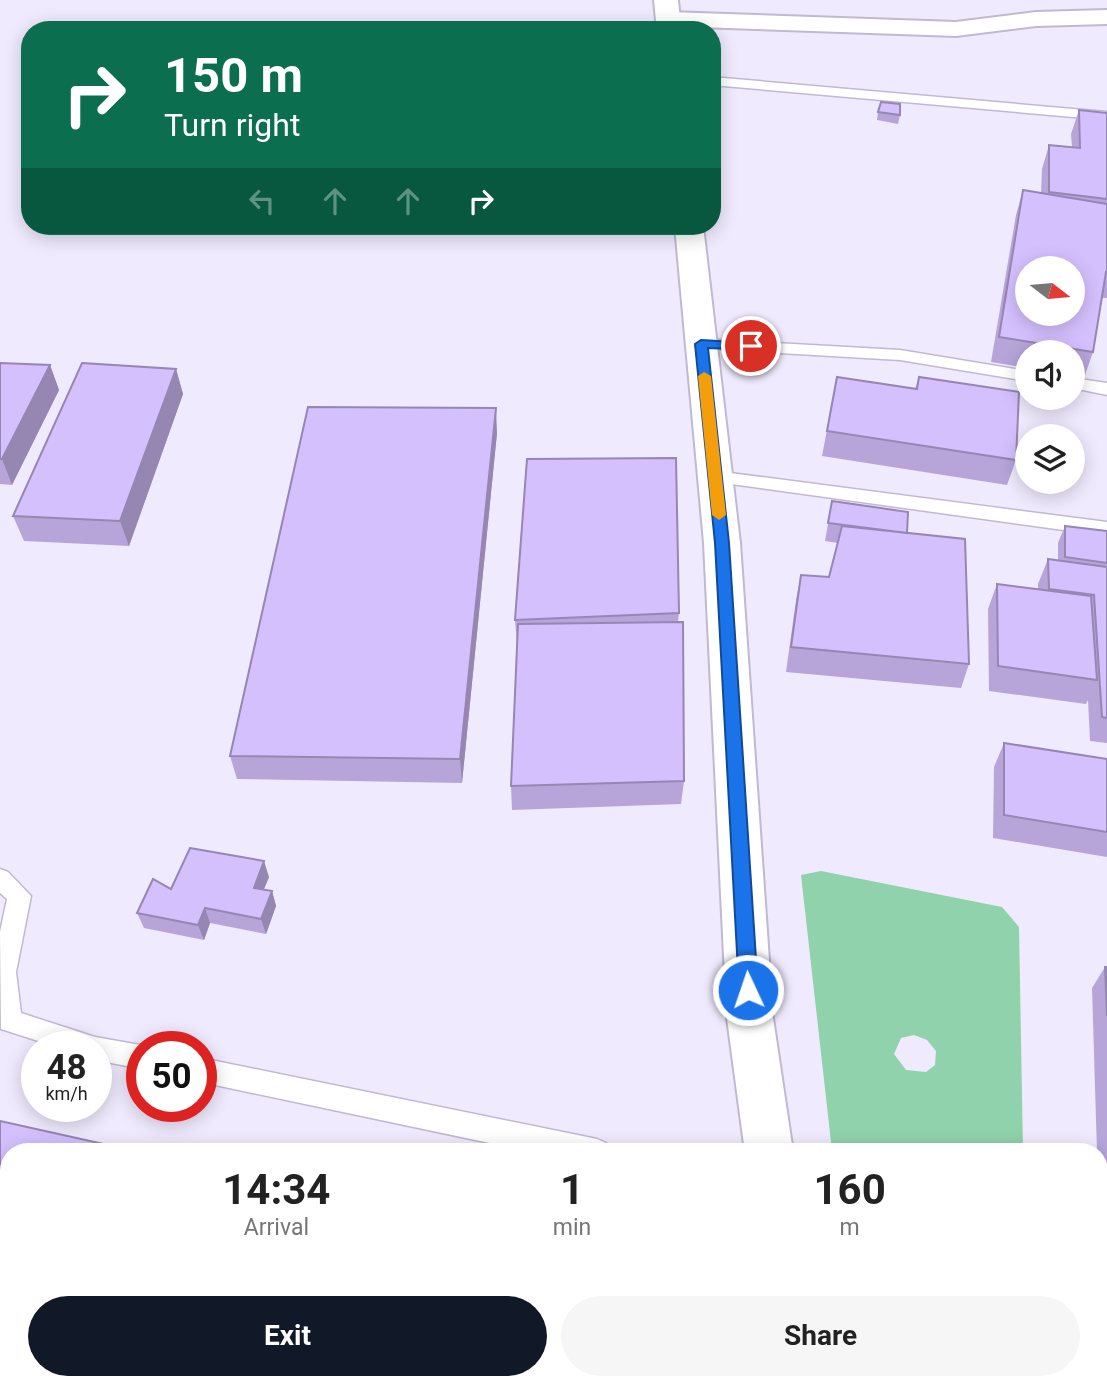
<!DOCTYPE html>
<html lang="en">
<head>
<meta charset="utf-8">
<style>
	:root { --surface:#fff; --page:#f6f6f6; --text:#222; --muted:#767676; --accent:#111827 }
	body { margin:0; font-family:Roboto,sans-serif; background:var(--page); color:var(--text); height:100vh; display:flex; flex-direction:column; font-size:26px; white-space:nowrap }
	* { box-sizing:border-box; margin:0 }
	p { font-size:23px; color:var(--muted) }
	.icon { flex:none; width:38px; height:38px; fill:none; stroke:currentColor; stroke-width:2; stroke-linecap:round; stroke-linejoin:round }
	.map { position:relative; flex:1; overflow:hidden }
	.panel { position:absolute; left:0px; top:1143px; width:1108px; height:247px; display:flex; flex-direction:column; background:var(--surface); border-radius:28px 28px 0 0; box-shadow:0 4px 18px #0003 }
	.panel>* { flex:none }
	.banner { position:absolute; left:21px; top:21px; width:700px; height:214px; border-radius:28px; box-shadow:0 4px 18px #0003; background:#0b6e4f; color:#fff; overflow:hidden }
	.needle { width:46px; rotate:106deg }
	.tools { position:absolute; left:1015px; top:256px; display:grid; gap:14px }
	.tools a { display:grid; place-items:center; width:70px; height:70px; border-radius:50%; background:var(--surface); box-shadow:0 4px 18px #0003; font-size:35px }
	.speed { position:absolute; left:21px; top:1031px; display:flex; gap:14px; font-size:35px; font-weight:700; text-align:center }
	.speed>* { display:grid; place-content:center; width:91px; height:91px; border-radius:50%; background:var(--surface); box-shadow:0 4px 18px #0003; line-height:1 }
	.speed small { font-size:18px; font-weight:400 }
	.speed .limit { border:10px solid #d22; background:#fff; color:#111 }
	.pin { position:absolute; display:grid; place-items:center; width:60px; height:60px; color:#fff; margin:-30px; border:4px solid #fff; border-radius:50%; box-shadow:0 2px 7px #0007 }
	.me { position:absolute; width:77px; margin:-38px; rotate:357deg; stroke-linejoin:round; filter:drop-shadow(0 0 5px #0008) }
	.turn { display:flex; align-items:center; gap:24px; height:147px; padding:0 28px; font-size:32px }
	.turn .icon { width:91px; height:91px; stroke-width:2.5 }
	.turn b { display:block; font-size:49px; line-height:60px }
	.lanes { display:flex; align-items:center; height:66px; padding:0 28px; background:#0003; justify-content:center; gap:35px; direction:ltr }
	.lanes .off { opacity:.35 }
	.eta { display:flex; justify-content:space-evenly; align-items:center; height:119px; text-align:center }
	.eta b { font-size:42px; font-weight:700; line-height:49px }
	.button { display:flex; gap:14px; margin-top:auto; padding:14px 28px }
	.button a { flex:1; height:80px; border-radius:42px; background:var(--accent); color:#fff; font-size:28px; font-weight:700; line-height:80px; text-align:center }
	.button a+a { background:var(--page); color:var(--text) }
	.map>svg:first-child { display:block }
	.green { fill:#90d2ab; fill-rule:evenodd }
	.lines { fill:none; stroke-linecap:round; stroke-linejoin:round }
	.lane-casing { stroke:#c1b9d1; stroke-width:3 }
	.street-casing { stroke:#c1b9d1; stroke-width:4 }
	.secondary-casing { stroke:#c1b9d1; stroke-width:4 }
	.lane { fill:#fff; fill-rule:evenodd }
	.street { fill:#fff; fill-rule:evenodd }
	.secondary { fill:#fff; fill-rule:evenodd }
	.wall { fill:#b7a5da }
	.shaded-wall { fill:#9586b2 }
	.building { fill:#d5c0fe; stroke:#9586b2; stroke-width:2; fill-rule:evenodd }
	.route { fill:#1a73e8; stroke:#114b97; stroke-width:2 }
	.slow { fill:#f59e0b }
</style>
</head>
<body>
<div class="map">
<svg width="1107" height="1388" viewBox="0 0 1107 1388">
	<rect width="100%" height="100%" fill="#f0eafe"/>
	<!-- green -->
	<path class="green" d="M821,871L1002,907L1019,927L1023,1151H832L801,875ZM914,1035L927,1040L936,1051L935,1065L926,1072L906,1070L894,1054L901,1038Z"/>
	<g class="lines">
		<defs>
			<path id="lane" d="M712,77L1107,112V120L712,85Z
				M701,339L900,350L1027,371V381L900,360L695,348L693,344L695,340Z
				M1073,378L1107,383V395L1073,388Z
				M715,471L1107,522V536L709,481L706,477Z
				M0,869L8,872L31,896L16,972L21,1013L95,1037L146,1046H142V1069L96,1060V1046H54L1,1029L0,932L7,899L0,893Z
				M201,1058L597,1139L606,1143L610,1152H532L201,1082Z
				M1099,1370L1107,1371V1388H1070L1067,1381H1099Z"/>
			<path id="street" d="M1107,10V24L1036,26L956,36L668,26L660,24L656,19L660,14L668,12L956,22L1036,12Z"/>
			<path id="secondary" d="M654,0H678L681,30H657Z
				M675,226H703L740,543L773,1018L793,1152H745L727,1018L704,543Z
				M775,1381H829L830,1388H776Z"/>
		</defs>
		<!-- lane casing -->
		<use href="#lane" class="lane-casing"/>
		<!-- street casing -->
		<use href="#street" class="street-casing"/>
		<!-- secondary casing -->
		<use href="#secondary" class="secondary-casing"/>
		<!-- lane -->
		<use href="#lane" class="lane"/>
		<!-- street -->
		<use href="#street" class="street"/>
		<!-- secondary -->
		<use href="#secondary" class="secondary"/>
	</g>
	<!-- wall -->
	<path class="wall" d="M1079,110L1107,113V298H1102L1093,352L1084,378L1073,376V352H1027V368L991,362L1016,215L1023,190L1041,193L1042,169L1049,145L1072,147L1071,134Z
		M878,112L900,115L898,124L877,120Z
		M0,363L50,365L59,390L12,485L0,484Z
		M176,369L183,394L129,546L24,541L13,516Z
		M837,377L915,389L919,377L1016,460L1007,485L822,456Z
		M497,433L462,783L237,779L230,756Z
		M832,501L907,533L969,664L961,688L786,672L796,600L801,575L829,577L838,543L825,541Z
		M1065,526L1107,531V743L1090,741L1088,700L1086,704L989,691L988,609L997,584L1038,590V584L1048,559L1058,561V543Z
		M679,613L678,622L684,781L681,804L512,810L511,786L517,644L515,620Z
		M1004,743L1107,759V857L993,838L994,767Z
		M269,877L264,889L272,891L276,906L266,934L210,923L204,940L144,928L137,913L171,889Z
		M1105,967H1107V1338L1102,1337L1099,1225V1152H1097L1092,988Z"/>
	<!-- shaded-wall -->
	<path class="shaded-wall" d="M50,365L59,390L12,485L2,459Z
		M176,369L183,394L129,546L120,521Z
		M496,408L497,433L462,783L460,759Z
		M264,861L269,877L258,903L254,888Z
		M272,891L276,906L266,934L261,919Z
		M205,908L210,923L204,940L198,925Z
		M108,1145L113,1152H106Z
		M9,1381H35L32,1388H5Z
		M460,1381H466L464,1388H458Z"/>
	<!-- building -->
	<path class="building" d="M881,102L900,104V115L878,112Z
		M1079,110L1107,113V199L1049,192V145L1080,148Z
		M1023,190L1107,204V272H1106L1093,352L999,337ZM1027,268H1073V313H1027Z
		M0,363L50,365L2,459H0Z
		M82,363L176,369L120,521L13,516Z
		M837,377L917,389L919,377L1019,392L1016,460L827,431Z
		M308,407L496,408L460,759L230,756Z
		M676,458L679,613L515,620L527,459Z
		M832,501L908,512L907,533L828,523Z
		M842,526L965,539L969,664L791,647L801,575L829,577Z
		M1065,526L1107,531V563L1065,557Z
		M1048,559L1107,567V718L1102,717L1094,595L1049,589Z
		M997,584L1091,596L1097,680L998,666Z
		M683,622L684,781L511,786L518,624Z
		M1004,743L1107,759V832L1004,815Z
		M190,848L264,861L254,888L272,891L261,919L205,908L198,925L137,913L153,879L171,889Z
		M1105,967H1107V1016Z
		M0,1121L108,1145L106,1152H9V1380L5,1388H0Z
		M73,1381H460L458,1388H70Z"/>
	<!-- route -->
	<path class="route" d="M701,340L751,343L757,346L751,350L708,348L729,543L758,990L755,996L748,998L742,996L739,990L715,543L695,344Z"/>
	<!-- slow -->
	<path class="slow" d="M704,372L711,376L726,515L719,520L712,515L698,376Z"/>
</svg>
<div class="tools">
<a><svg class="needle" viewBox="-14 -14 28 28"><path d="M0-13l5 13h-10z" fill="#e53935"/><path d="M0 13l5-13h-10z" fill="#767676"/></svg></a>
<a><svg class="icon" aria-label="sound" viewBox="0 0 24 24"><path d="M4 9h4l5-4v14l-5-4H4zM17 9q2 3 0 6"/></svg></a>
<a><svg class="icon" aria-label="layers" viewBox="0 0 24 24"><path d="M12 4l9 5-9 5-9-5zM3 14l9 5 9-5"/></svg></a>
</div>
<div class="speed"><div>48<small>km/h</small></div><div class="limit">50</div></div>
<div class="pin" style="left:751px;top:346px;background:#d93025"><svg class="icon" aria-label="arrive" viewBox="0 0 24 24"><path d="M6 21V4h12l-3 4 3 4H6"/></svg></div>
<svg class="me" style="left:748px;top:990px" viewBox="-20 -20 40 40"><circle r="17" fill="#1a73e8" stroke="#fff" stroke-width="3"/><path d="M0-11L8 9 0 5-8 9z" fill="#fff"/></svg>
<div class="banner">
<div class="turn"><svg class="icon" aria-label="right" viewBox="0 0 24 24"><path d="M7 20v-9h11M14 6l5 5-5 5"/></svg><div><b>150 m</b>Turn right</div></div>
<div class="lanes"><svg class="icon off" aria-label="left" viewBox="0 0 24 24"><path d="M17 20v-9H6M10 6l-5 5 5 5"/></svg><svg class="icon off" aria-label="ahead" viewBox="0 0 24 24"><path d="M12 20V5M6 11l6-6 6 6"/></svg><svg class="icon off" aria-label="ahead" viewBox="0 0 24 24"><path d="M12 20V5M6 11l6-6 6 6"/></svg><svg class="icon" aria-label="right" viewBox="0 0 24 24"><path d="M7 20v-9h11M14 6l5 5-5 5"/></svg></div>
</div>
<section class="panel">
<div class="eta">
<div><b>14:34</b><p>Arrival</p></div>
<div><b>1</b><p>min</p></div>
<div><b>160</b><p>m</p></div>
</div>
<div class="button"><a>Exit</a><a>Share</a></div>
</section>
</div>
</body>
</html>
